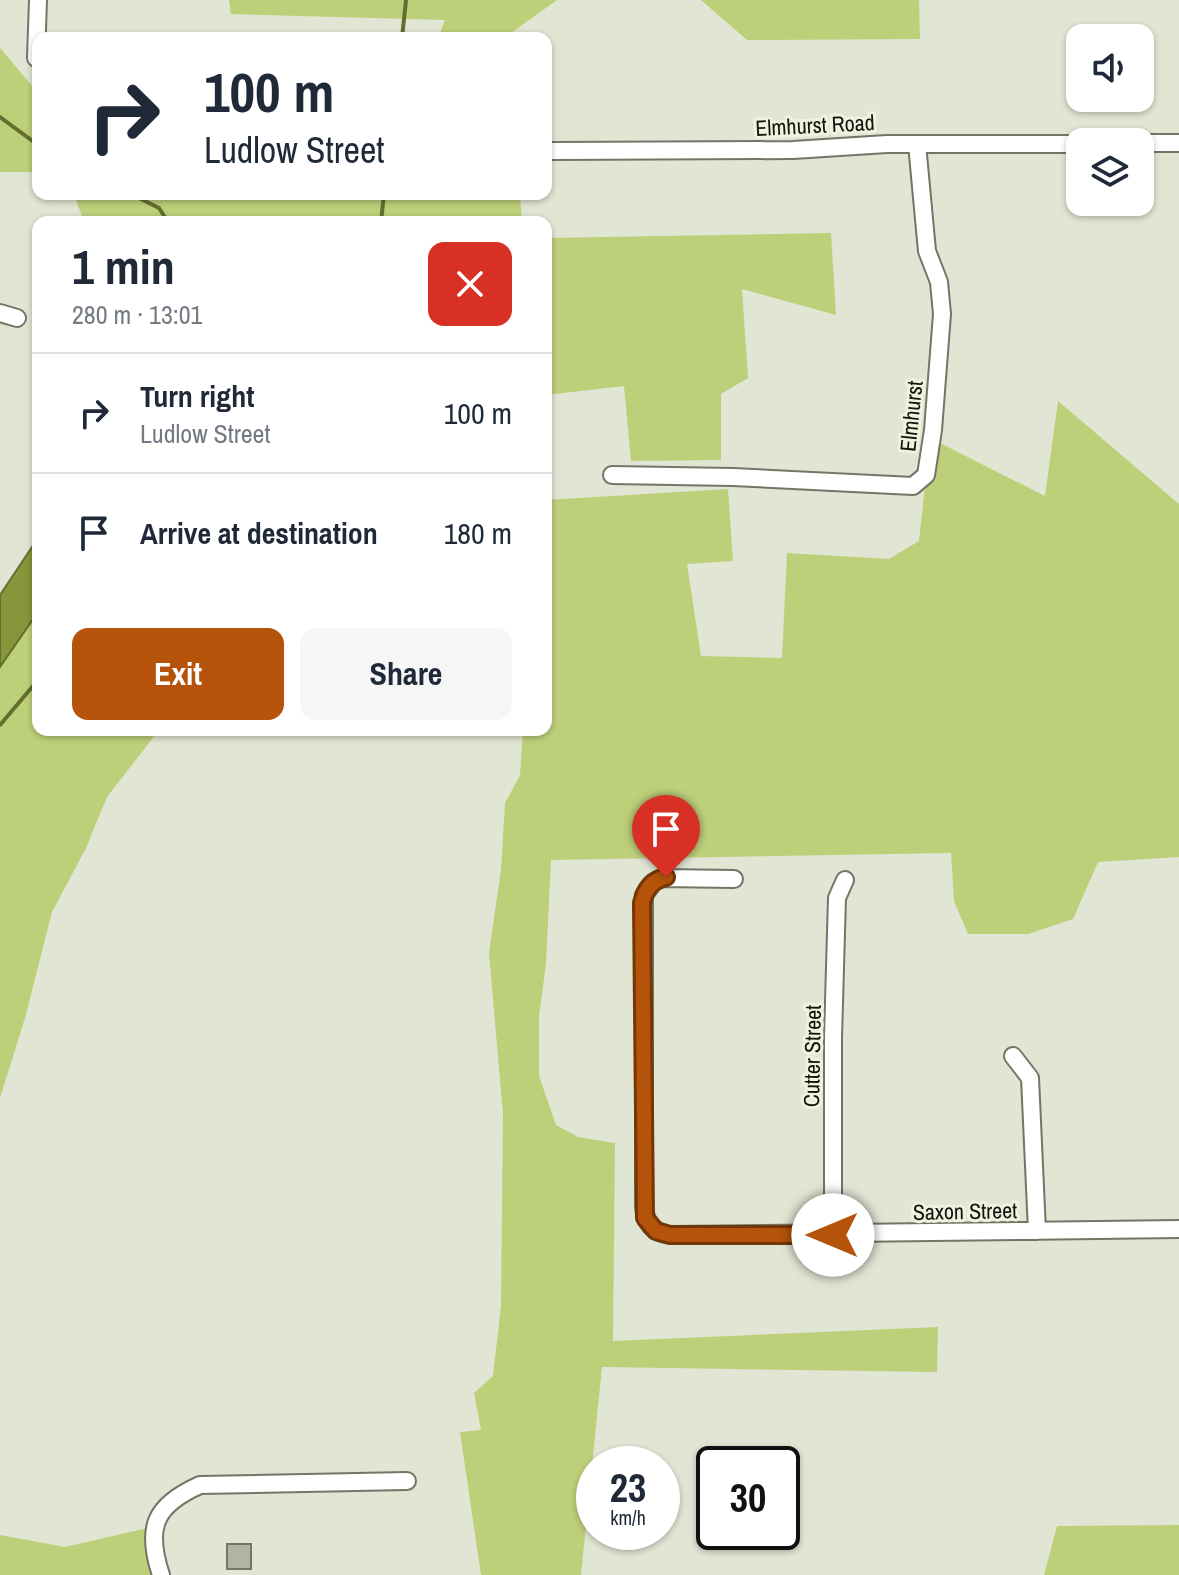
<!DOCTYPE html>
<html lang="en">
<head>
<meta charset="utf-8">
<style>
	:root { --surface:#fff; --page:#f6f6f7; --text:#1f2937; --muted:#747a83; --line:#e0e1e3; --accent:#b45309 }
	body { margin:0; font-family:"Archivo Narrow",sans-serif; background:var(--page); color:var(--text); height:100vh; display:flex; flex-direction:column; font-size:30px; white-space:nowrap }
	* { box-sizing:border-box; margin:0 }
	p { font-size:26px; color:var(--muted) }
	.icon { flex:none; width:44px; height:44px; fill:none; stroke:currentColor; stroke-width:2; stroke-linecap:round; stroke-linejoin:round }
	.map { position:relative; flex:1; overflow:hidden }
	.sheet { position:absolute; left:32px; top:216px; width:520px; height:520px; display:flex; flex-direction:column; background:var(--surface); border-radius:16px; box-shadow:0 2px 6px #0004 }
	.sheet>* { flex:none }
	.guide { position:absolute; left:32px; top:32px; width:520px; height:168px; border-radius:16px; box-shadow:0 2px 6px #0004; background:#fff; color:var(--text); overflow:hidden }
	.tools { position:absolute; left:1066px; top:24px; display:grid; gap:16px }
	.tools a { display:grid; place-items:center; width:88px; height:88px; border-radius:16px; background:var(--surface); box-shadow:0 2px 6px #0004; font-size:40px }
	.speed { position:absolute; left:576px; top:1446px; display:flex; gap:16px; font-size:40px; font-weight:700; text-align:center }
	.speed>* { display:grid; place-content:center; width:104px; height:104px; border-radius:50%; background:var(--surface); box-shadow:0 2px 6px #0004; line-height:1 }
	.speed small { font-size:20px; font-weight:400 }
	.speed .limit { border:4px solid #111; border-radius:12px; background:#fff; color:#111 }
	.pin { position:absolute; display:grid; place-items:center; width:68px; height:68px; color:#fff; margin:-82px -34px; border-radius:50% 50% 50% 0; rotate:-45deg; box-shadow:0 0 8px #0007 }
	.pin .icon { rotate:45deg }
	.me { position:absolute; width:88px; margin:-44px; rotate:270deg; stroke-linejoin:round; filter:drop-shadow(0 0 6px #0008) }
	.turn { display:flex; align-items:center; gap:28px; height:168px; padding:0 40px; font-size:36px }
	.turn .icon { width:104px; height:104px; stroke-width:2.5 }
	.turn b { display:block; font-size:56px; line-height:68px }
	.round { display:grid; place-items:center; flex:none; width:84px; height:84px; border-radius:16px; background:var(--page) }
	.summary { display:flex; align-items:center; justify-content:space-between; height:136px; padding:0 40px }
	h1 { font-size:48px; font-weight:700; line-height:60px }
	.cta { display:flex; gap:16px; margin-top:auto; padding:16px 40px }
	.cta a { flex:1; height:92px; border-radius:16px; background:var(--accent); color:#fff; font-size:32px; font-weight:700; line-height:92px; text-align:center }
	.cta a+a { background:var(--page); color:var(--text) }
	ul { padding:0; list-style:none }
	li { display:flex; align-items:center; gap:24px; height:120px; padding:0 40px; border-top:2px solid var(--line) }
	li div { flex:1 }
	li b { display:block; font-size:30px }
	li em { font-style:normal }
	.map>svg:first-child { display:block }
	.green { fill:#becf7a }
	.water { fill:#85963b; stroke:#626f2e; stroke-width:2 }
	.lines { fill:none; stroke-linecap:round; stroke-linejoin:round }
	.stream { stroke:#626f2e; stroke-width:4 }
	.building { fill:#b0b4a2; stroke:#727666; stroke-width:2 }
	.minor-casing { stroke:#727665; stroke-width:20 }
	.minor { stroke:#fff; stroke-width:16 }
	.route-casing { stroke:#753606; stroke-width:20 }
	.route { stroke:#b45309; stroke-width:14 }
	.labels { text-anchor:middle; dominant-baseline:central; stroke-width:6; stroke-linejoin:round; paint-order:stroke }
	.street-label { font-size:22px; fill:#12140e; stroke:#eef3e0 }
</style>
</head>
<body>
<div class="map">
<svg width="1179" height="1575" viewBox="0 0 1179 1575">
	<rect width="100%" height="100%" fill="#e1e5d3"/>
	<!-- green -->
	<path class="green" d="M229,0H557L511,33V38H438L445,20L231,14Z
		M701,0H919L920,39L747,40Z
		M0,48L38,93V172H0Z
		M74,194H520L522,222H144L138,216L104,217L94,222H84Z
		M831,233L836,315L742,289L748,378L721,394V460L631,461L624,386L546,395V238Z
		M1058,401L1179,504V857L1098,862L1073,919L1028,934H968L954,901L951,853L551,860L546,964L539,1016V1076L556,1125L578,1137L615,1143L613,1341L938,1327L937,1372L602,1367L581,1575H481L460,1432L481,1430L474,1393L493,1376L501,1306L503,1114L489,953L501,870L505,803L520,775L523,730H546V500L728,489L733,561L687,564L701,656L782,658L787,553L889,559L919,541L930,438L1045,496Z
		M38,612V730H159L107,797L86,848L52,912L25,1018L0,1098V667Z
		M1179,1525V1575H1044L1057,1526Z
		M152,1527L156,1575H0V1535L65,1547Z"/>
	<!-- water -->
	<path class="water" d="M38,538V612L0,667V595Z"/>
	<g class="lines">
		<!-- stream -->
		<path class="stream" d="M402,38L406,0
			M0,117L38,145
			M131,194L159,208L168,222
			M381,222L384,194
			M0,725L38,680"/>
	</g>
	<!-- building -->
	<path class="building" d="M227,1544H251V1569H227Z"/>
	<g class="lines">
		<defs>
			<path id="minor" d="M36,58L38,0
				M1140,143H1179
				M552,151L793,150L887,144H1080
				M0,313L17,318
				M612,475L733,477L913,486L926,475L933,430L942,314L939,282L927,251L917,144
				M734,879L662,878L654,882L644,895V1207C646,1224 652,1232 670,1235L1179,1229
				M1013,1056L1030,1078L1037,1231
				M833,1235V1037L837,898L845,880
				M161,1575C145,1527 155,1505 200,1485L407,1481"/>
		</defs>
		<!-- minor casing -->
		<use href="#minor" class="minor-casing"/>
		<!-- minor -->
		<use href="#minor" class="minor"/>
	</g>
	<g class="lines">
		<defs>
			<path id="route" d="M666,877C652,880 645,889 642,903L645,1218L656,1231L670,1235H833"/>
		</defs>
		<!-- route casing -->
		<use href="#route" class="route-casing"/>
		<!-- route -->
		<use href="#route" class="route"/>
	</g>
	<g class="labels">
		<!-- street labels -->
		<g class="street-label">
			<text transform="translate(815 125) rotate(-3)">Elmhurst Road</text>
			<text transform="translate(911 416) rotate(-84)">Elmhurst</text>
			<text transform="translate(812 1056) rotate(-89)">Cutter Street</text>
			<text transform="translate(965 1211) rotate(-1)">Saxon Street</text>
		</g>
	</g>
</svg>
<div class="tools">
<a><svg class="icon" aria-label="sound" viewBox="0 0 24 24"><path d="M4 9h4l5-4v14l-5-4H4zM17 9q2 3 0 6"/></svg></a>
<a><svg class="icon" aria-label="layers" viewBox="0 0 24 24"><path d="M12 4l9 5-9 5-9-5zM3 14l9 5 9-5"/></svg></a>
</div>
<div class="speed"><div>23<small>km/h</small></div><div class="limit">30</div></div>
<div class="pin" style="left:666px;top:877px;background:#d93025"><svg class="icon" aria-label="arrive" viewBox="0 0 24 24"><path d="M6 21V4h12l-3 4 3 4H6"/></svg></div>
<svg class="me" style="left:833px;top:1235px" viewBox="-20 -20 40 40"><circle r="19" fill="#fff"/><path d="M0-13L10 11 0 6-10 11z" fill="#b45309"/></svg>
<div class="guide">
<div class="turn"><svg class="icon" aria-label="right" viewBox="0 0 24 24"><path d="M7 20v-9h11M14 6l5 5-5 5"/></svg><div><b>100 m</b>Ludlow Street</div></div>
</div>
<section class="sheet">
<div class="summary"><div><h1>1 min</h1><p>280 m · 13:01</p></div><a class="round" style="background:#d93025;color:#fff"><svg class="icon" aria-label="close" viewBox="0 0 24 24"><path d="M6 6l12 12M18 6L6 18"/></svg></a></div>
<ul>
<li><svg class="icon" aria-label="right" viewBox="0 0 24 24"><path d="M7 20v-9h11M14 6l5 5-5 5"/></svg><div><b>Turn right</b><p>Ludlow Street</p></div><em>100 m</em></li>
<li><svg class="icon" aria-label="arrive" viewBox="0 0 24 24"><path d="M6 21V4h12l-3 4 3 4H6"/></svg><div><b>Arrive at destination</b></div><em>180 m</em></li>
</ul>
<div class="cta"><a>Exit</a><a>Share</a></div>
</section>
</div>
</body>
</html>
